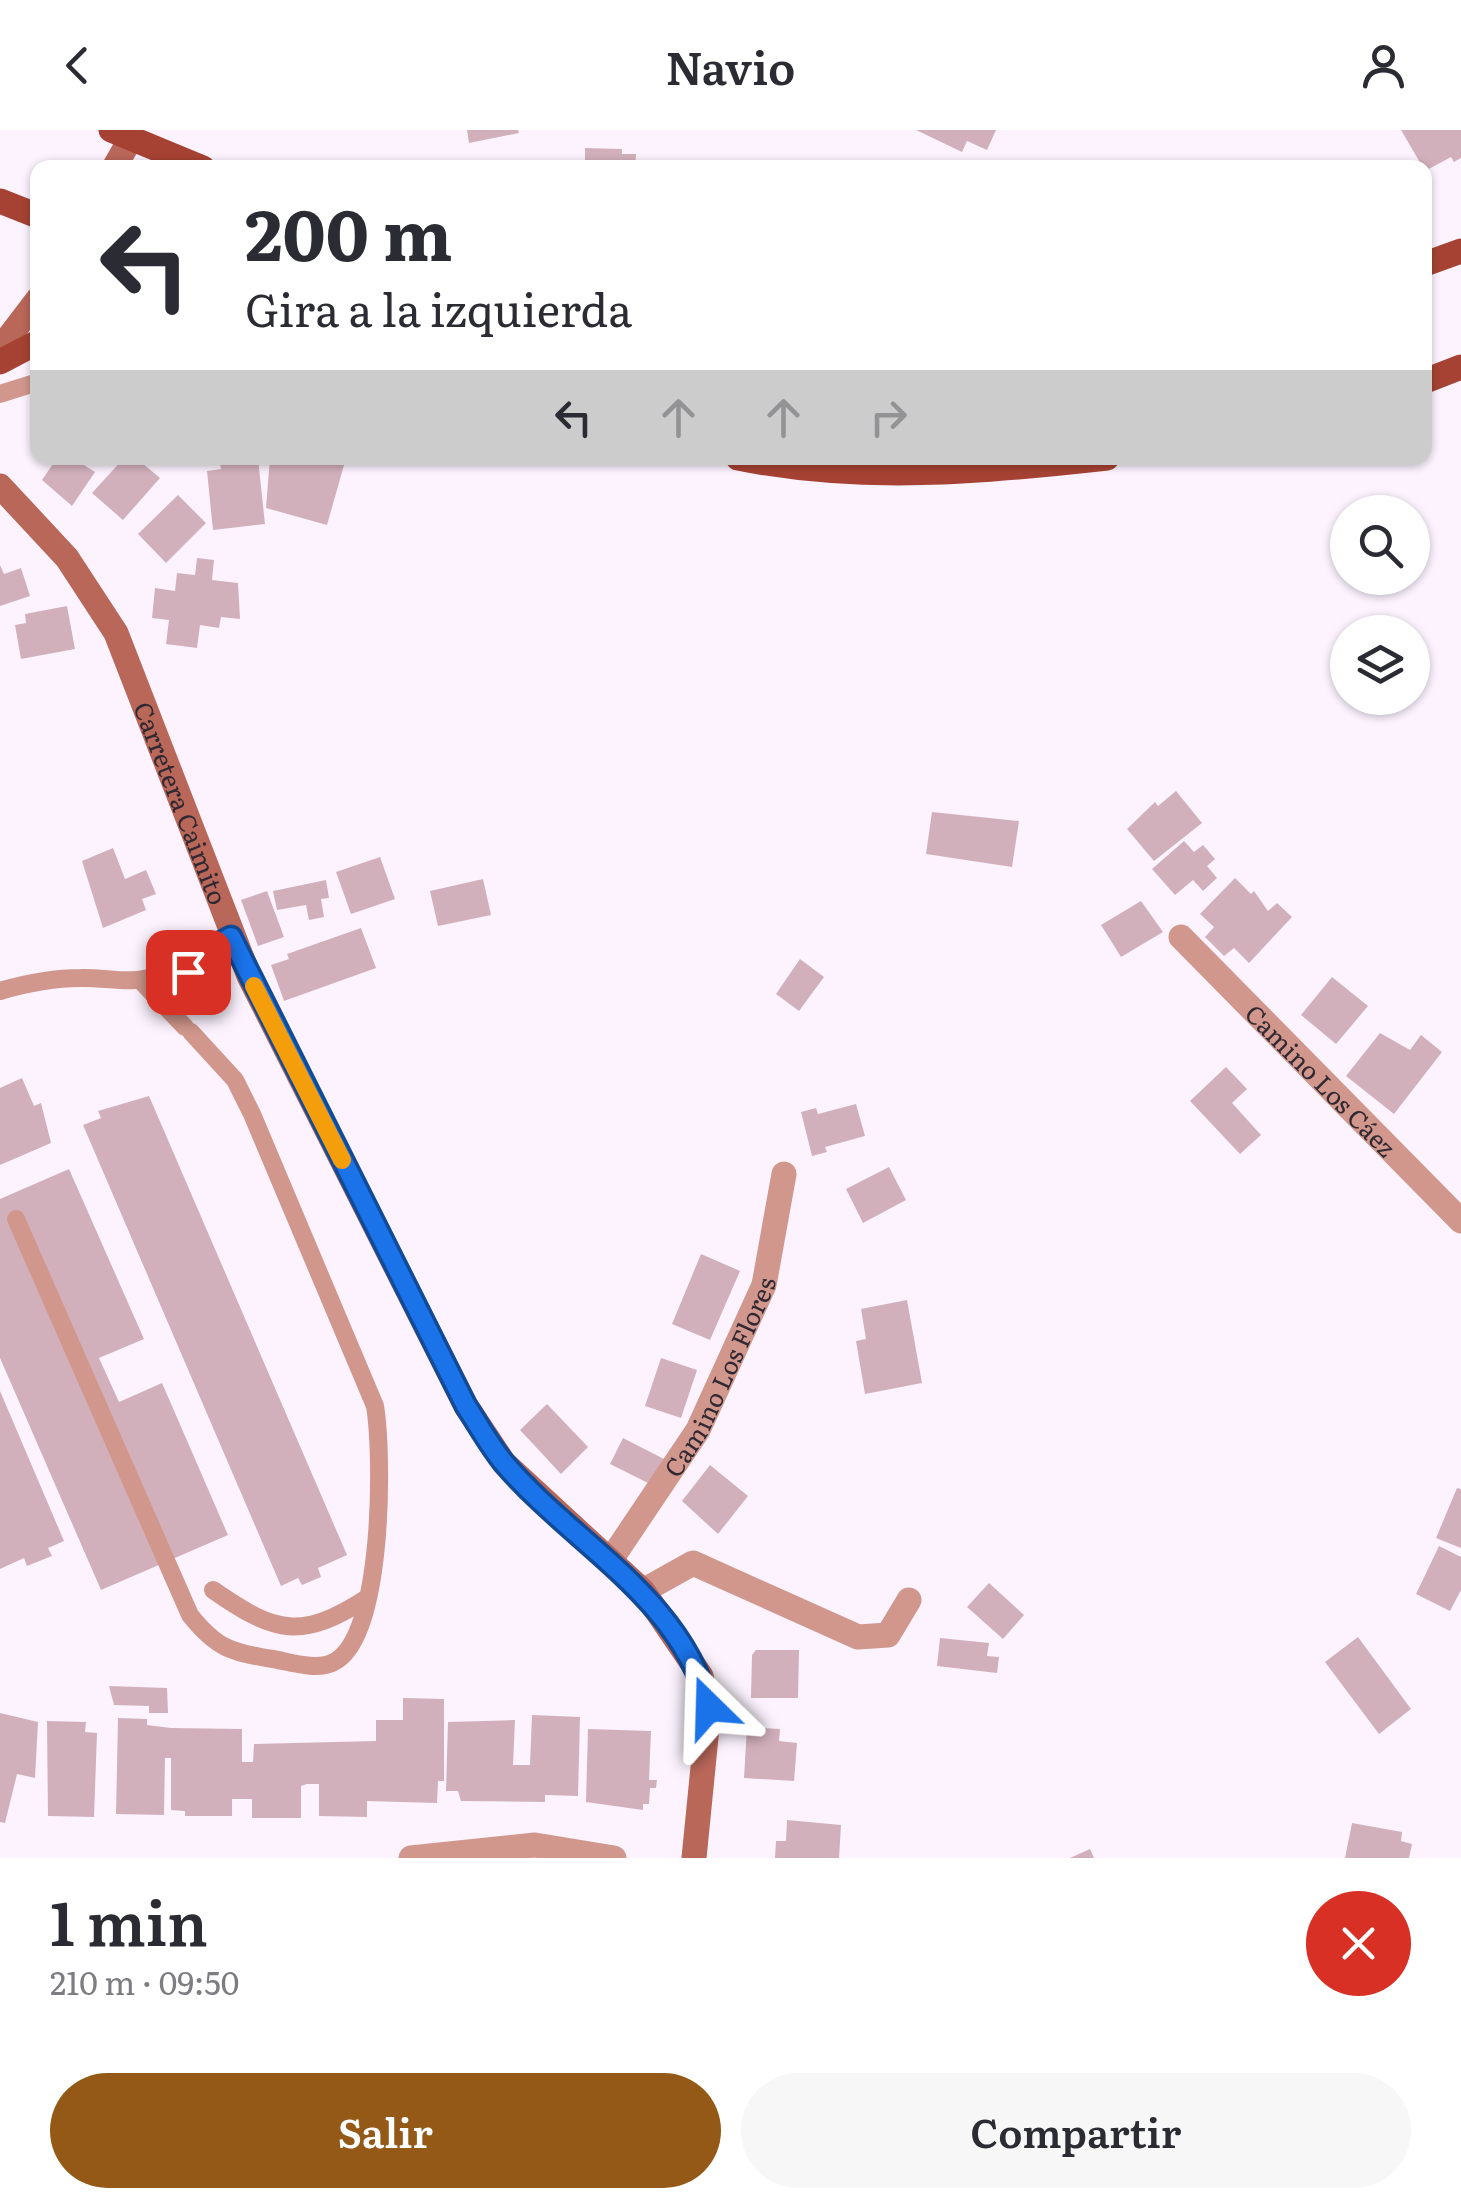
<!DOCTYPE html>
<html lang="es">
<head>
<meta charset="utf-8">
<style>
	:root { --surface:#fff; --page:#f7f7f7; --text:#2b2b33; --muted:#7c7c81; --accent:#945917 }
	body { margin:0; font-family:Literata,serif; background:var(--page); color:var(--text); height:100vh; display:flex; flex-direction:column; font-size:38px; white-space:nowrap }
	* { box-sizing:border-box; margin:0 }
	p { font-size:32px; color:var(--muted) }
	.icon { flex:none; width:55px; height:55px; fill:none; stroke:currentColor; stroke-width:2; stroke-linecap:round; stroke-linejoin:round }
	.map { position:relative; height:1728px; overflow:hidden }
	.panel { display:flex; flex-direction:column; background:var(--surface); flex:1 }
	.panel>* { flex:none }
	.top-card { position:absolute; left:30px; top:30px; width:1402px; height:305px; border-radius:20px; box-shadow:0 2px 8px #0004; background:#fff; color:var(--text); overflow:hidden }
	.controls { position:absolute; left:1330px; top:365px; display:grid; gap:20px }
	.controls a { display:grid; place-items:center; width:100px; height:100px; border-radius:50%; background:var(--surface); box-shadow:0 2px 8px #0004; font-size:50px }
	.pin { position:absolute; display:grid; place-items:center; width:85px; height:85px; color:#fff; margin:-42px; border-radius:20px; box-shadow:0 5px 15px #0006 }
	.me { position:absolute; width:110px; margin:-55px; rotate:338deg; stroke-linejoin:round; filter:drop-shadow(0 0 8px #0008) }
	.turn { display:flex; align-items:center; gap:35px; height:210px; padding:0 50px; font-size:45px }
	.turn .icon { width:130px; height:130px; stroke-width:2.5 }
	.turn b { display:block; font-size:70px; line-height:85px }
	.lanes { display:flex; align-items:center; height:95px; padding:0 50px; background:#0003; justify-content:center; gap:50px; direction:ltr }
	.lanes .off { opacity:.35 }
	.round { display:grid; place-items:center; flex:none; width:105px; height:105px; border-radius:52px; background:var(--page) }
	.headline { display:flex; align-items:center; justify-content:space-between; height:170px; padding:0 50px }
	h1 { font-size:60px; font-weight:600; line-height:75px }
	.primary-button { display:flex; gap:20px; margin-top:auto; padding:20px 50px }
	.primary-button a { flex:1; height:115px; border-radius:60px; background:var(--accent); color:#fff; font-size:40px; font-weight:600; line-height:115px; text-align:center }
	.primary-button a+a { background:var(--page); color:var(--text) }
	header { display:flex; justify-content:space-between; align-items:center; height:130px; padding:0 50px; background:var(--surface); font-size:45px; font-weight:600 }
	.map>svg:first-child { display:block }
	.building { fill:#d2b0bb }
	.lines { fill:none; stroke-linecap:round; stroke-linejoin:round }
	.lane { stroke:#d1978c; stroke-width:18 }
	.street { stroke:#d1978c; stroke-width:25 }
	.secondary { stroke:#b96759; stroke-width:25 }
	.primary { stroke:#a64233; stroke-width:25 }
	.route-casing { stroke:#114b97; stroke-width:25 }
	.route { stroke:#1a73e8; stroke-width:18 }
	.slow { stroke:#f59e0b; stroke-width:18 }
	.labels { text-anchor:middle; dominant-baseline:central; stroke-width:8; stroke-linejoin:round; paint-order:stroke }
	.street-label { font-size:25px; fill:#302832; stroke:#fcf3fe }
</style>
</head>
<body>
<header><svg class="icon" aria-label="back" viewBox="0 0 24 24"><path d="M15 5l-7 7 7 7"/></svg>Navio<svg class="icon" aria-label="person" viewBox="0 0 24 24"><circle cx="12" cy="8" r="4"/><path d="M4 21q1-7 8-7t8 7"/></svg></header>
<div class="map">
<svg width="1461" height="1728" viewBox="0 0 1461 1728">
	<rect width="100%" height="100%" fill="#fcf3fe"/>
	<!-- building -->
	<path class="building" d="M467,0H518L519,3L469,13Z
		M916,0H996L987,20L967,11L962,22Z
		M1401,0H1461V28L1454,32L1451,27L1425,41Z
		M585,18L622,19V24H636L635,38H585Z
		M57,328H73L95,342L72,376L42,350Z
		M124,328H136L160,348L123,390L92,363Z
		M219,328H258L265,394L213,400L207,341L221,339Z
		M270,328H346L327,395L266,378Z
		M178,365L206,393L166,433L138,404Z
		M197,428L214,430L212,450L238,453L240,489L221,487L219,498L200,495L197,518L166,514L169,490L152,488L155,458L175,461L177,443L195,445Z
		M0,435L4,444L21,438L30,466L0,476Z
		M67,476L75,519L21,529L15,495L26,493L25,484Z
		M1176,661L1202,693L1154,731L1127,699L1155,672L1158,676Z
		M932,682L1019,691L1012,737L926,724Z
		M1184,711L1194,722L1203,715L1215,729L1207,736L1217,748L1203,761L1193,750L1175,765L1152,739Z
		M113,718L125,749L146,740L156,764L142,769L146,780L103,798L82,731Z
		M380,727L395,769L351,784L336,742Z
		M1235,748L1251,764L1254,761L1268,781L1277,773L1292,787L1249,833L1234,818L1224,826L1205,807L1214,797L1200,784Z
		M483,749L491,785L438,796L430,761Z
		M326,750L329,768L321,769L324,787L309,790L306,775L277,780L273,761Z
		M267,761L284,807L258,816L241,770Z
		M1141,771L1163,802L1121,827L1101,795Z
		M361,798L376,838L284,871L271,835L289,829L287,824Z
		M800,829L824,847L799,881L776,864Z
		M1332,847L1368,876L1336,914L1301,885Z
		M1380,903L1410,920L1421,905L1442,922L1394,984L1346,946Z
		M1226,937L1247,959L1232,973L1261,1005L1240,1024L1190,971Z
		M22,948L34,976L41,973L51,1013L0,1035V958Z
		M149,966L347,1425L318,1438L321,1447L302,1455L298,1448L281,1456L83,995L101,988L98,981Z
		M856,974L865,1006L825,1017L827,1022L812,1026L801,982L816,978L818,984Z
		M889,1037L906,1070L863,1093L846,1059Z
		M69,1039L144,1209L99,1228L119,1272L162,1253L228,1405L101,1460L0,1228V1069Z
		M701,1124L740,1141L710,1210L672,1194Z
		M907,1170L922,1253L865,1264L856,1211L866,1209L861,1179Z
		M661,1228L697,1240L681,1288L645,1276Z
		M0,1261L64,1411L48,1418L52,1426L27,1436L24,1428L0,1439Z
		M547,1274L588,1317L561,1344L520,1300Z
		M623,1308L666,1330L652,1355L610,1334Z
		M710,1335L748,1366L718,1404L682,1371Z
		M1457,1358L1461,1359V1418L1436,1408Z
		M1439,1416L1461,1427V1460L1450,1481L1416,1464Z
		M989,1453L1024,1485L1003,1509L967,1477Z
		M1358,1507L1411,1579L1379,1604L1325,1532Z
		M940,1508L989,1513L987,1526L999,1527L997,1543L937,1536Z
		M756,1520H799L798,1568H751L752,1525Z
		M109,1556L167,1558L168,1583H149V1576L114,1575Z
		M403,1568L444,1569V1651H438L437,1673L367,1671V1687L319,1686V1654H307L301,1656V1688H252V1669H232V1686H185V1681L171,1680V1628H165L164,1685L116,1684L118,1588L147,1589V1595L171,1598L242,1599V1632H253L254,1614L376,1611V1590H403Z
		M0,1583L38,1592L35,1648L17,1644L5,1693L0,1692Z
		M532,1585L580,1587L578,1666L545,1665V1672L461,1671L458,1661H446L448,1592L515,1590L513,1635H530Z
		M47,1591L86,1592L85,1602L97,1603L94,1687L48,1686Z
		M747,1597L780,1599L779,1611L797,1613L794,1651L744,1648Z
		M588,1599L651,1601L649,1650H657L656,1658H650L649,1674H643V1680L586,1672Z
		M787,1690L841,1695L839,1728H775L776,1711H786Z
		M1352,1693L1402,1702L1401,1711L1412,1714L1409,1728H1345Z
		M1090,1719L1094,1728H1070Z"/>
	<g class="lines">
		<!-- lane -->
		<path class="lane" d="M0,264L38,252
			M179,820L192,815L205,821L231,807
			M188,843L202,834L205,821
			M154,846L168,851L181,846
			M141,851L185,897
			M0,861C27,853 52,848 81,848C105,847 133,855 154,846L159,830L173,823
			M16,1089L190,1485C217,1519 231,1522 273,1529C290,1532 317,1541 334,1532C384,1507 383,1325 375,1276L252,984L235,950L191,902
			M213,1460C276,1504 302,1510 367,1468"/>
		<!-- street -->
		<g class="street">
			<path id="s1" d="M1181,807L1461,1091"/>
			<path id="s2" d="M610,1431L698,1300L764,1155L784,1044"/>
			<path d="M643,1461L693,1433L858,1507L888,1505L909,1470"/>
			<path d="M411,1728L535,1715L614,1728"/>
		</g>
		<!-- secondary -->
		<g class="secondary">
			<path d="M114,38L131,8"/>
			<path d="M0,219L38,169"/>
			<path id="s3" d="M0,356L67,428L116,503L249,846L466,1276L504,1333L643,1461L701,1546L709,1577L694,1728"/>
		</g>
		<!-- primary -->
		<path class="primary" d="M111,0L203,38
			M0,71L38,86
			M1425,134L1461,121
			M0,232L38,212
			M1425,251L1461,237
			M738,328C861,353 983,342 1107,328"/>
	</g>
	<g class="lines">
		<defs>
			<path id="route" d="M188,842L202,834L205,821L231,807L466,1276C478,1294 490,1316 504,1333C573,1414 681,1467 709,1577"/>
		</defs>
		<!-- route casing -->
		<use href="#route" class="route-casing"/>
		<!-- route -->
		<use href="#route" class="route"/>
		<!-- slow -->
		<path class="slow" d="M254,856L342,1030"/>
	</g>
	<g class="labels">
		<!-- street labels -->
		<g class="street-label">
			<text stroke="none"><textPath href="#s3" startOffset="370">Carretera Caimito</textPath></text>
			<text stroke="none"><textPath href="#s1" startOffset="200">Camino Los Cáez</textPath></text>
			<text stroke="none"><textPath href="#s2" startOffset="215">Camino Los Flores</textPath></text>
		</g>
	</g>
</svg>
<div class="controls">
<a><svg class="icon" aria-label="search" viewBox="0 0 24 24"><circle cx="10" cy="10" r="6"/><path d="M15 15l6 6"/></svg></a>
<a><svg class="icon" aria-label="layers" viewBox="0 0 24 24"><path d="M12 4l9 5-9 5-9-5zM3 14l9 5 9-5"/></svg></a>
</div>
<div class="pin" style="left:188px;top:842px;background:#d93025"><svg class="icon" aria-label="arrive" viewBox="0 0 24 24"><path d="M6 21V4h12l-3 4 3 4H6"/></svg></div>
<svg class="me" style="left:709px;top:1577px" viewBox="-20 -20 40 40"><path d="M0-17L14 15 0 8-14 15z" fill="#1a73e8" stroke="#fff" stroke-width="4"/></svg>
<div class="top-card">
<div class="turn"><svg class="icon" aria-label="left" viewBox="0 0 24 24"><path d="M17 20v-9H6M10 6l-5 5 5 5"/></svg><div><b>200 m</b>Gira a la izquierda</div></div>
<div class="lanes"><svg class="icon" aria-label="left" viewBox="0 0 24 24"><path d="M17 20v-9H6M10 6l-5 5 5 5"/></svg><svg class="icon off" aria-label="ahead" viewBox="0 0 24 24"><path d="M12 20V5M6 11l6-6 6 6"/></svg><svg class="icon off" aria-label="ahead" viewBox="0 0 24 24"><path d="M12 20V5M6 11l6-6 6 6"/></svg><svg class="icon off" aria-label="right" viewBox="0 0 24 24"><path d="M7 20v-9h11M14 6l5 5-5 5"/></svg></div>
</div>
</div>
<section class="panel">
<div class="headline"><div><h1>1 min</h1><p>210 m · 09:50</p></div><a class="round" style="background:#d93025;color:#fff"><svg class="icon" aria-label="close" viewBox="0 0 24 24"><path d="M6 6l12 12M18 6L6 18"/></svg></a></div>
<div class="primary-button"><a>Salir</a><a>Compartir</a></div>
</section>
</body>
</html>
